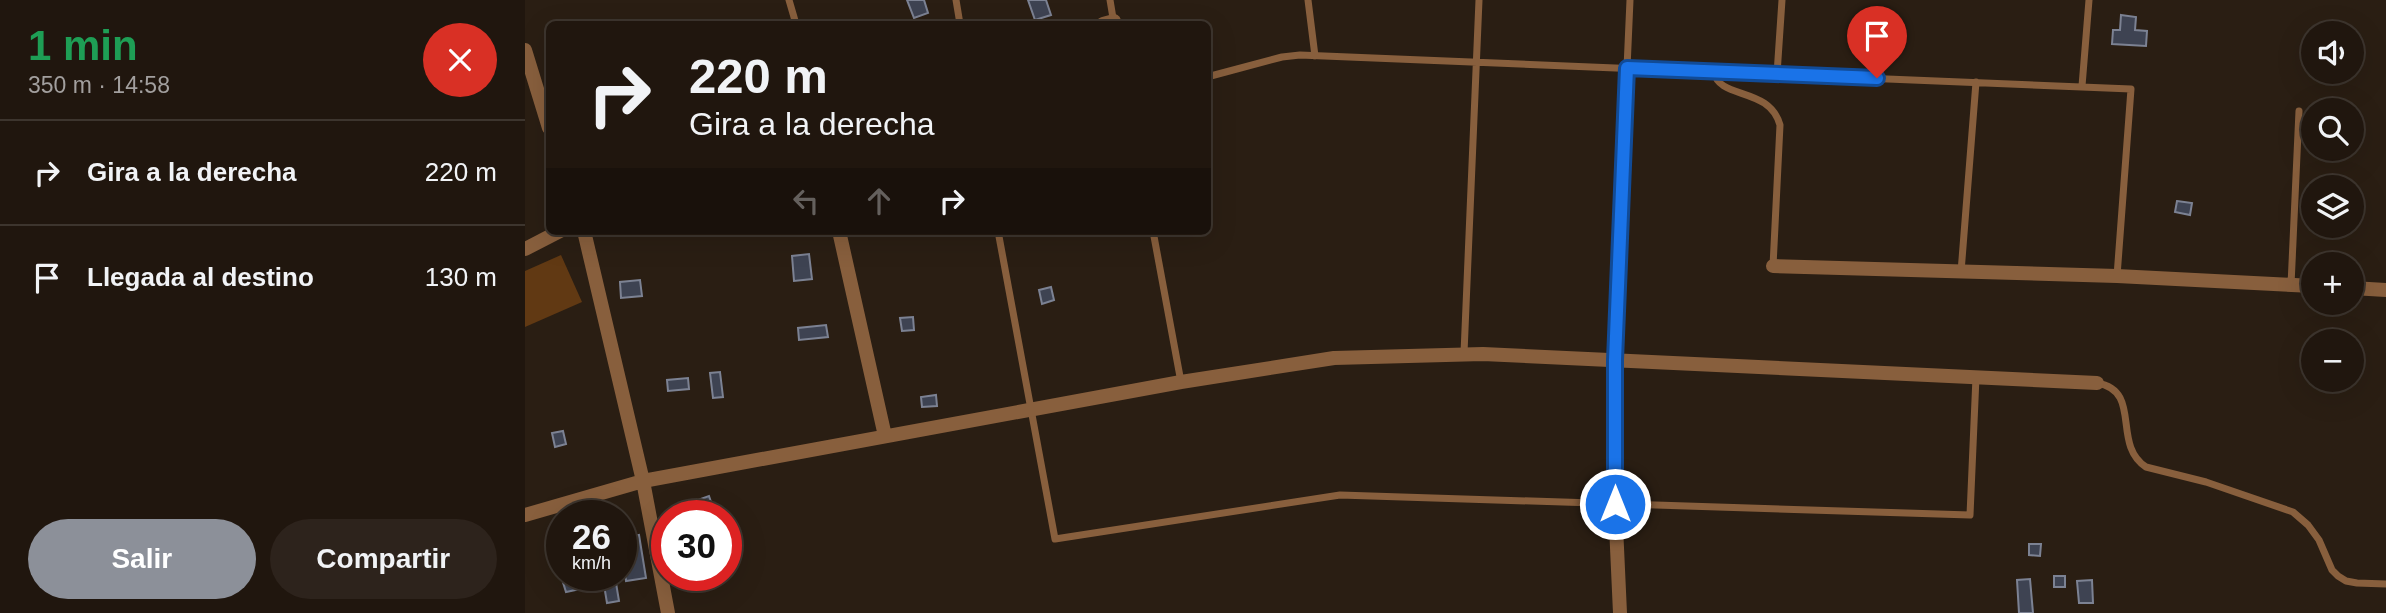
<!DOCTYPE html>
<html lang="es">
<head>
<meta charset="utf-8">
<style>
	:root { --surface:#20160e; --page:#2d231c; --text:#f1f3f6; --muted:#a29f9e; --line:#3d352e; --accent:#8c9099 }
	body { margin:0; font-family:Arial,sans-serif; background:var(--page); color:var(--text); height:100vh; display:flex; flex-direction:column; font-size:26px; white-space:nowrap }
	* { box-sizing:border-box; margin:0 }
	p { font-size:23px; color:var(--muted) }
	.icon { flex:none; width:38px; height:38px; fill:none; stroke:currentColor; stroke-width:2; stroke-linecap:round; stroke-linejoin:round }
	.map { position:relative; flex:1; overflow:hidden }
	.sheet { display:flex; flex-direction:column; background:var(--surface); width:525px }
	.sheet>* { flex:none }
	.guide { position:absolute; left:21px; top:21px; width:665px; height:214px; border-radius:10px; box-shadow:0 7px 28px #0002,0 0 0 2px var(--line); background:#20160e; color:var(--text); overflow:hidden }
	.controls { position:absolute; left:1776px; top:21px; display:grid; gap:14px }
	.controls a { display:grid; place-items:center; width:63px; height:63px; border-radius:50%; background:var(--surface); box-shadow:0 7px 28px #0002,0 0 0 2px var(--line); font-size:35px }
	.speed { position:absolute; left:21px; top:500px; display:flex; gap:14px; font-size:35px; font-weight:700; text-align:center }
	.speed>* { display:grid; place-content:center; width:91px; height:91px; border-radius:50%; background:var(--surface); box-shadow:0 7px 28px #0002,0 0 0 2px var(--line); line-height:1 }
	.speed small { font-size:18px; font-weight:400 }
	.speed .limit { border:10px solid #d22; background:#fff; color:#111 }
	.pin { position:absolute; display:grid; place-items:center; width:60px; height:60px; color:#fff; margin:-72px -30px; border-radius:50% 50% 50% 0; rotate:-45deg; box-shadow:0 0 7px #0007 }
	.pin .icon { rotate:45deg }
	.me { position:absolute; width:77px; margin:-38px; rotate:0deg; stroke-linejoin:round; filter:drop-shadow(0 0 5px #0008) }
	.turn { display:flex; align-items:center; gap:24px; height:147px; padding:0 28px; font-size:32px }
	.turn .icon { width:91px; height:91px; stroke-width:2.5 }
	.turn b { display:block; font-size:49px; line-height:60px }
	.lanes { display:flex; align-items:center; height:66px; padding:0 28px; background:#0003; justify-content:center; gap:35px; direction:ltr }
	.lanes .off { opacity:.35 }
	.round { display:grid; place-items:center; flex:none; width:74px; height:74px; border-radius:37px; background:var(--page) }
	.summary { display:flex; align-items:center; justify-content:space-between; height:119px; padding:0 28px }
	h1 { font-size:42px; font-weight:700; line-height:52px; color:#1e9e55 }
	.button { display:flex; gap:14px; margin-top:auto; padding:14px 28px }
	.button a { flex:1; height:80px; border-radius:42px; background:var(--accent); color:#fff; font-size:28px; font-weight:700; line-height:80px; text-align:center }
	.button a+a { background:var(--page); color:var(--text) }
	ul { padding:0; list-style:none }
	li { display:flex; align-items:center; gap:21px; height:105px; padding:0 28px; border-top:2px solid var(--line) }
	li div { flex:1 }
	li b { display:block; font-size:26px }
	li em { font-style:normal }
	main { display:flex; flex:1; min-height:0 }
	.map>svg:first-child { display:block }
	.green { fill:#613913 }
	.building { fill:#3e4352; stroke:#7c8293; stroke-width:2 }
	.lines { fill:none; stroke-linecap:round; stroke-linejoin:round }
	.lane { stroke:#885f3d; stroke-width:7 }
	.street { stroke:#885f3d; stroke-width:14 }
	.route-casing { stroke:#114b97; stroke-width:18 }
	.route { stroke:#1a73e8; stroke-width:12 }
</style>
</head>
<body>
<main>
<section class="sheet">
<div class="summary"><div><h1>1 min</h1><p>350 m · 14:58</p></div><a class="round" style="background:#d93025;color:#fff"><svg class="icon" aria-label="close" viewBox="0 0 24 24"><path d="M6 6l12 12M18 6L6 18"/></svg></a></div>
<ul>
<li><svg class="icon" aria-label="right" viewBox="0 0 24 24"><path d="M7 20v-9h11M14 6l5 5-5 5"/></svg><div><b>Gira a la derecha</b></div><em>220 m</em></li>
<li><svg class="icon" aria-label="arrive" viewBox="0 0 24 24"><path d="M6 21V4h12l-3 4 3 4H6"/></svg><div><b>Llegada al destino</b></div><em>130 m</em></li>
</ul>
<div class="button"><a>Salir</a><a>Compartir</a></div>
</section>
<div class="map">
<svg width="1861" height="613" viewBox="0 0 1861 613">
	<rect width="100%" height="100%" fill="#2a1e13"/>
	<!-- green -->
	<path class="green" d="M36,255L57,302L0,327V271Z"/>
	<!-- building -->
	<path class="building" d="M382,0H399L403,13L389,18Z
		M503,0H521L526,15L510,20Z
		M1596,15L1611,17L1610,30L1622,31L1621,46L1587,44L1588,30H1595Z
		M1652,201L1667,203L1665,215L1650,212Z
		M284,254L287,279L269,281L267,256Z
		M115,280L117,296L96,298L95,282Z
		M526,287L529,300L517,304L514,290Z
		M388,317L389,330L377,331L375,318Z
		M301,325L303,337L274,340L273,328Z
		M195,372L198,397L188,398L185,373Z
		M163,378L164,389L143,391L142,380Z
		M411,395L412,406L397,407L396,397Z
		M38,431L41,444L30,447L27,433Z
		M184,496L189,511L172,516L167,502Z
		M114,535L121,578L101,581L96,538Z
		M1504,544H1516L1515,556L1504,555Z
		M36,576H57L60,588L41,592Z
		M1529,576H1540V587H1529Z
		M90,577L94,601L82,603L78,579Z
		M1505,579L1508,613H1494L1492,580Z
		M1567,580L1568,603H1554L1552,581Z"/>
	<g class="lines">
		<!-- lane -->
		<path class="lane" d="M264,0L271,24
			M431,0L435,24
			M585,0L589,24
			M783,0L790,56
			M1102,68L1105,0
			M1189,72C1194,100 1244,86 1255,125L1248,266
			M1252,74L1257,0
			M682,77L757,57L775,55L1606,89L1592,276
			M1557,86L1564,0
			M473,231L530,539L815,495L1445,515L1451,377
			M628,231L656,382
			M1436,272L1451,82
			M1766,285L1774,111
			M939,353L954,0
			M1572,383C1618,391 1586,444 1621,467L1681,482L1768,512L1783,525L1794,540L1807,570L1813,576L1821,581L1832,583L1861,584"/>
		<!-- street -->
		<path class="street" d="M578,24L589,21
			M0,50L24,128
			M59,231L118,481L143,613
			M314,231L360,436
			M0,249L35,231
			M1248,266L1592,276L1788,286
			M1827,288L1861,290
			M0,515L118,481L656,382L809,358L958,354L1572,383
			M1095,613L1090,504V360L1102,68"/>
	</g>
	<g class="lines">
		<defs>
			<path id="route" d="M1090,504V360L1102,68L1352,78"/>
		</defs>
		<!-- route casing -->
		<use href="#route" class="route-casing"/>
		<!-- route -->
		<use href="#route" class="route"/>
	</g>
</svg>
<div class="controls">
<a><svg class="icon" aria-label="sound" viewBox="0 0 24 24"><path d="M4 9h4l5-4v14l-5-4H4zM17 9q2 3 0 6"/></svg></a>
<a><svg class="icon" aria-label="search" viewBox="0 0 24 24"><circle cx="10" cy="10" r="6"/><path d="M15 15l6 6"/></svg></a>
<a><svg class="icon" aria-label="layers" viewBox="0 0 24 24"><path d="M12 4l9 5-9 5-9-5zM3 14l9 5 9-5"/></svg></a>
<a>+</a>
<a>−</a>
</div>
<div class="speed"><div>26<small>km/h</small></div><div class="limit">30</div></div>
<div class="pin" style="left:1352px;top:78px;background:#d93025"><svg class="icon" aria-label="arrive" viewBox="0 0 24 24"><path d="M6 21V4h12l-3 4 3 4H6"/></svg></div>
<svg class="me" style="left:1090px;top:504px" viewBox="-20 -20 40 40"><circle r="17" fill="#1a73e8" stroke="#fff" stroke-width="3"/><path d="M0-11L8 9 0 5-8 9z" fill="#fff"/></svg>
<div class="guide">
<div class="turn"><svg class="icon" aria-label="right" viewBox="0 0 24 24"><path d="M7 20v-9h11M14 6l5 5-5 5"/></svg><div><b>220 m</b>Gira a la derecha</div></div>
<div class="lanes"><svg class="icon off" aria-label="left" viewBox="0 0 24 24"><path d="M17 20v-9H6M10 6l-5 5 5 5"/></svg><svg class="icon off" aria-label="ahead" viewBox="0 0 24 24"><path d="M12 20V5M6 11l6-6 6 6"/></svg><svg class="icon" aria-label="right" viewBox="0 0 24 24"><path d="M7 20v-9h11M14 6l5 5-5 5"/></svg></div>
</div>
</div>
</main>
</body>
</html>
